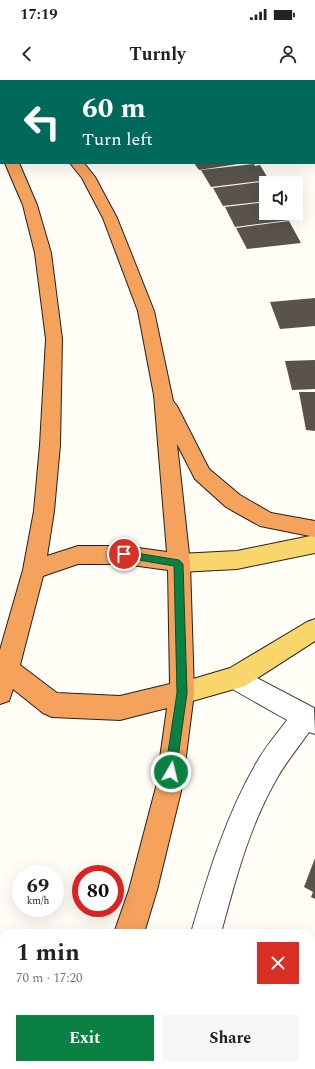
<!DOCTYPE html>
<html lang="en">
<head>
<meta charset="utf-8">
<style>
	:root { --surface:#fff; --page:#f6f6f6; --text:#222; --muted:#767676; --accent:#0b8043 }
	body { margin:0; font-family:Spectral,serif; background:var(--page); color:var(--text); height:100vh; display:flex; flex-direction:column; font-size:15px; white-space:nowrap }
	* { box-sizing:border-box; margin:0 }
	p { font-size:13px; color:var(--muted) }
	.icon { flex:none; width:22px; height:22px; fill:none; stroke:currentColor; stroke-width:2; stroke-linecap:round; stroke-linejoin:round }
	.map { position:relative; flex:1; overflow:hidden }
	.side { position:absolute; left:0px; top:849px; width:315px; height:140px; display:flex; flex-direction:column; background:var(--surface); border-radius:12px 12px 0 0; box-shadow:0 4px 16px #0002 }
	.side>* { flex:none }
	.top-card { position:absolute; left:0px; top:0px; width:315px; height:84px; box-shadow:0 4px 16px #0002; background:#00695c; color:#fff; overflow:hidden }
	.tools { position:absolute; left:259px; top:96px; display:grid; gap:8px }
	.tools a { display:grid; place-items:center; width:44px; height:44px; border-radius:0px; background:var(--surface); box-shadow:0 4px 16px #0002; font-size:20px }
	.speed { position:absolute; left:12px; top:785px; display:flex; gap:8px; font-size:20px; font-weight:700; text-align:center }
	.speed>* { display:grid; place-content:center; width:52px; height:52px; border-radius:50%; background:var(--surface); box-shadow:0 4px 16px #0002; line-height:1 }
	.speed small { font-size:10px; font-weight:400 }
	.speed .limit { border:6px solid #d22; background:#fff; color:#111 }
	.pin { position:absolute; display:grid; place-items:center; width:34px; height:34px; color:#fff; margin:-17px; border:2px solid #fff; border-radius:50%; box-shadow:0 1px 4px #0007 }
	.me { position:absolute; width:44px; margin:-22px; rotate:8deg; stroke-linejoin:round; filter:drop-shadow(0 0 3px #0008) }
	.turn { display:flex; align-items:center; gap:14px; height:84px; padding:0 16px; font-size:18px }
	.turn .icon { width:52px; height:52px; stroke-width:2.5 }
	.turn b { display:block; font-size:28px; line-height:34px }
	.round { display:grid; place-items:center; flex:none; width:42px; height:42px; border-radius:0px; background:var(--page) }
	.summary { display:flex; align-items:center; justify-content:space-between; height:68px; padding:0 16px }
	h1 { font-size:24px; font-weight:700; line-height:30px }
	.primary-button { display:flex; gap:8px; margin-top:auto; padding:8px 16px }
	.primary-button a { flex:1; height:46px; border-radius:0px; background:var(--accent); color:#fff; font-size:16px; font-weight:700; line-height:46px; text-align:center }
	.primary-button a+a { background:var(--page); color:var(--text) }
	.status { display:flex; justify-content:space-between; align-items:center; height:28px; padding:0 20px; background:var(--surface); direction:ltr }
	.status svg { height:11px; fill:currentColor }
	header { display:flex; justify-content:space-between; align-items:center; height:52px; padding:0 16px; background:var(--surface); font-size:18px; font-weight:700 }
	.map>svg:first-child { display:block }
	.building { fill:#5a524d }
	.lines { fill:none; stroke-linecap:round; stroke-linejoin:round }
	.minor-casing { stroke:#444; stroke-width:2 }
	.major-casing { stroke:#222; stroke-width:2 }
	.highway-casing { stroke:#222; stroke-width:2 }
	.minor { fill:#fff; fill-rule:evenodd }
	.major { fill:#f9d66b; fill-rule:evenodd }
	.highway { fill:#f5a25d; fill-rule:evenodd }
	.route { fill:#0b8043; stroke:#07532c }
</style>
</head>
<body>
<div class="status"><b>17:19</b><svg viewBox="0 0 49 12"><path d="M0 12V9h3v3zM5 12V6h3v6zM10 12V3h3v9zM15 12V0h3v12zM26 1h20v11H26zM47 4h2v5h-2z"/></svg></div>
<header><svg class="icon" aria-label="back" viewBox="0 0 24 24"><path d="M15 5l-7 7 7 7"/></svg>Turnly<svg class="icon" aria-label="person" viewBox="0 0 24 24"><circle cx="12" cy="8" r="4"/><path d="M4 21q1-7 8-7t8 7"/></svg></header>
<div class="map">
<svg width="315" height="989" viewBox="0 0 315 989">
	<rect width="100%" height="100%" fill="#fffdf5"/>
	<!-- building -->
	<path class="building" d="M194,83H238V84L199,90Z
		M254,84L255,86L260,85L269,100L211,107L201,90Z
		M268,101L269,103H266V121L223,126L213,108Z
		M266,122V133H285L290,140L235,147L225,127Z
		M289,141L301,163L247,169L236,148Z
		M315,218V246L280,249L270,222Z
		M315,280V309L292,310L285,281Z
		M299,312H315V351L306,350Z
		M315,778V819L311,817L313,812L304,807Z"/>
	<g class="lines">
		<defs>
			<path id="minor" d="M62,0H75L61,1Z
				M307,0H315V4L314,1H306Z
				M314,74H315V82H314Z
				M236,587L314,628L315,654L309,652C298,668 285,683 276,700C249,747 235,801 221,853H191C208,795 226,735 257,682C265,667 277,654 287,640L227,606L224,598L227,590Z
				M146,985H179L178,989H145Z"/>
			<path id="major" d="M315,455V473L237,489L179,492L171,489L168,483L171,477L179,474L237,471Z
				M315,539V561L245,606L182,624L173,621L170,613L173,605L230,588L307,542Z"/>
			<path id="highway" d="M0,0H8L9,1H1V4Z
				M0,56H1V66H0Z
				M5,83H19L37,125L51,173L62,259L60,365L54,431L47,476L78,466H124L167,472L154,315L138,231L103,138L82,98L70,83H84L95,97L117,138L154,231L173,321L177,326L209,389L240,415L271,433L315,441V457L260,446L226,427L195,399L177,364L190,483L194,613L182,707L157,810L144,853H114L129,810L156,707L167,628L120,640L52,637L43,633L13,609L9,621L0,624V570L23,490L34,431L40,365L46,259L35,173L23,125ZM78,484H124L168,490L170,604L120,616L57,613L20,585L43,496Z
				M68,985H101L100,989H67Z"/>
		</defs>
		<!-- minor casing -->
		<use href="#minor" class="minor-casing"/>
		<!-- major casing -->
		<use href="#major" class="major-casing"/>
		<!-- highway casing -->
		<use href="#highway" class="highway-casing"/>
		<!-- minor -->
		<use href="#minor" class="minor"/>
		<!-- major -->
		<use href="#major" class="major"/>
		<!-- highway -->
		<use href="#highway" class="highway"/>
	</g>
	<!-- route -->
	<path class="route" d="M124,471L179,480L183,484L187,613L176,692L175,696L171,697L167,696L165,692L177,613L174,486L121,477L120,474Z"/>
</svg>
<div class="tools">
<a><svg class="icon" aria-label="sound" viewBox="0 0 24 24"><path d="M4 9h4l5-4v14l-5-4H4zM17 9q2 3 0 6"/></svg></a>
</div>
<div class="speed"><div>69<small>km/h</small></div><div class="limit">80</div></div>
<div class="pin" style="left:124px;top:474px;background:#d93025"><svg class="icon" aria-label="arrive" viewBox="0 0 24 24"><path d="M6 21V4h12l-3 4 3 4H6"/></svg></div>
<svg class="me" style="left:171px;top:692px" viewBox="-20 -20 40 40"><circle r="17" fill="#0b8043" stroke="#fff" stroke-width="3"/><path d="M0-11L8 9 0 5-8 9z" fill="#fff"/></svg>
<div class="top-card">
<div class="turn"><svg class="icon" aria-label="left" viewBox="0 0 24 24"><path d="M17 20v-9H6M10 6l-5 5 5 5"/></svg><div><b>60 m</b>Turn left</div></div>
</div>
<section class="side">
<div class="summary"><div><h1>1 min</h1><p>70 m · 17:20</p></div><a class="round" style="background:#d93025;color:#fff"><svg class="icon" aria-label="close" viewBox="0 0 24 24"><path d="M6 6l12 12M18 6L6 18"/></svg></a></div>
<div class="primary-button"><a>Exit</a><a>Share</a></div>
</section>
</div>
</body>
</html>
